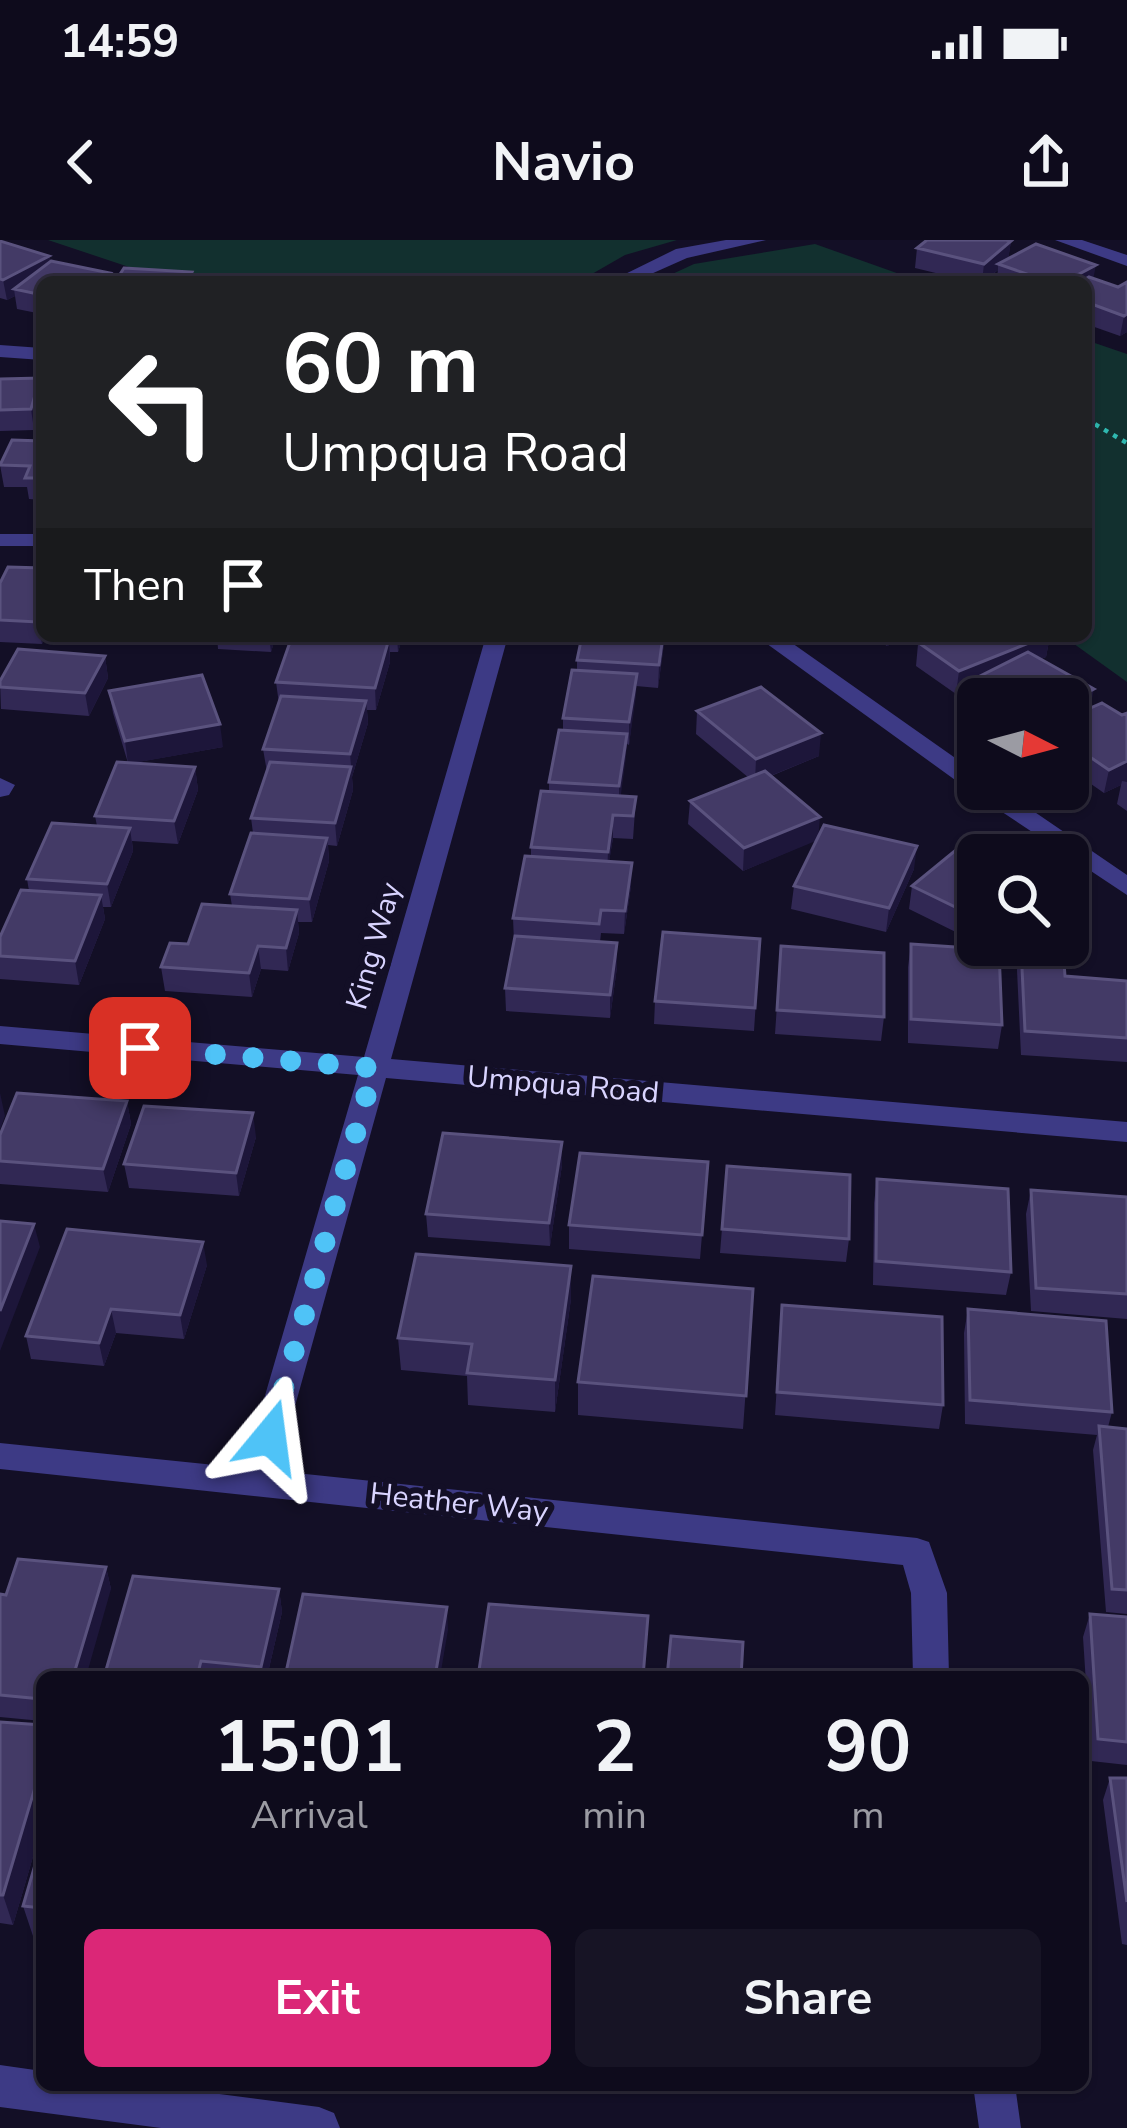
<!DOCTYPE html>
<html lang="en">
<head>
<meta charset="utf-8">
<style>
	:root { --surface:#0e0b1c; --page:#171425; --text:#f1f3f6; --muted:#9b9ba3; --line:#2e2b3b; --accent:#db2777 }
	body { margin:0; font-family:"Nunito Sans",sans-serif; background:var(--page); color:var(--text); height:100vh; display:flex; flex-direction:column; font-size:45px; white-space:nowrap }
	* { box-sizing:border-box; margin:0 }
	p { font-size:39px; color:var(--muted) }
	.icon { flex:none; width:66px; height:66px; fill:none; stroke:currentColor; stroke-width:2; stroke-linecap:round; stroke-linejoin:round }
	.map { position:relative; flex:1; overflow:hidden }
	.side { position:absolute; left:36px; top:1431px; width:1053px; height:420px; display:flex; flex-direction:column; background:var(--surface); border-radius:18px; box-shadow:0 3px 9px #0004,0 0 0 3px var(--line) }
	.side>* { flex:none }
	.banner { position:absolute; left:36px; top:36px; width:1056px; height:366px; border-radius:18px; box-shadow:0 3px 9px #0004,0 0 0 3px var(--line); background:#202124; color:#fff; overflow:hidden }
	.needle { width:78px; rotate:96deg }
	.fabs { position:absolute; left:957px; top:438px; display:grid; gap:24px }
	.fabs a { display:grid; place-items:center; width:132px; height:132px; border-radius:18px; background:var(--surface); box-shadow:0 3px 9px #0004,0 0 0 3px var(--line); font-size:60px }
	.pin { position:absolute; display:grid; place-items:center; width:102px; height:102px; color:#fff; margin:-51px; border-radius:24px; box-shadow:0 6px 18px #0006 }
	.me { position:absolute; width:132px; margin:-66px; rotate:16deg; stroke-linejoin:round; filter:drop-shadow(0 0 9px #0008) }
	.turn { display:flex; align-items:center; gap:42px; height:252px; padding:0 48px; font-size:54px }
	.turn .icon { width:156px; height:156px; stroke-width:2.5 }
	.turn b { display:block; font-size:84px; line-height:102px }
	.then { display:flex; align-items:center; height:114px; padding:0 48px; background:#0003; gap:24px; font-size:45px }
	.eta { display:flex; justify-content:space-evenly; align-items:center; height:204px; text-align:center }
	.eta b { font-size:72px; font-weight:700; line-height:84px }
	.cta { display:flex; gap:24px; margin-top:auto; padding:24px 48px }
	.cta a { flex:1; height:138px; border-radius:18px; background:var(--accent); color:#fff; font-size:48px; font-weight:700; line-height:138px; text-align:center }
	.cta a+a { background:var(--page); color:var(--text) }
	.status { display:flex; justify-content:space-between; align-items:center; height:84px; padding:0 60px; background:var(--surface); direction:ltr }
	.status svg { height:33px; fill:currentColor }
	header { display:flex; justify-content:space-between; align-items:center; height:156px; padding:0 48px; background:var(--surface); font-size:54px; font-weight:700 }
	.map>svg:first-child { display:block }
	.green { fill:#12302f }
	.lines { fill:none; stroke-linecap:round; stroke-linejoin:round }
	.path { stroke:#2fb8b0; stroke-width:4.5; stroke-dasharray:4.5 6; stroke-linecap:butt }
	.minor { fill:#3d3a85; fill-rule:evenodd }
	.wall { fill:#312854 }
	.shaded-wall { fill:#1d163a }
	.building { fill:#433a66; stroke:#5a527e; stroke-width:3 }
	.route { stroke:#4fc3f7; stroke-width:21; stroke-dasharray:0 37.8 }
	.labels { text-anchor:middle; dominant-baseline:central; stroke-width:12; stroke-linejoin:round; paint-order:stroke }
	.street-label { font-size:30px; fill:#d9d4ff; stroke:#130f26 }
</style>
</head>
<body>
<div class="status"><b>14:59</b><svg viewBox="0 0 49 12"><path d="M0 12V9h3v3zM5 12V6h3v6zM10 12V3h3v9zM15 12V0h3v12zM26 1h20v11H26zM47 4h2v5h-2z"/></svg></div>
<header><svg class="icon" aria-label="back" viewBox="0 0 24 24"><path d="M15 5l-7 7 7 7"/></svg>Navio<svg class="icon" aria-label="share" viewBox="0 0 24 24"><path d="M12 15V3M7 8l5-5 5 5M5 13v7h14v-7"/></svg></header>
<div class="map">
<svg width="1127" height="1888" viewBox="0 0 1127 1888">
	<rect width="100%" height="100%" fill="#130f26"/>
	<!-- green -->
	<path class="green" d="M48,0H677L625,15L578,42H266L188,36L129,27Z
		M815,4L922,42H655L694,24Z
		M1086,100L1127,114V442L1063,396H1086Z"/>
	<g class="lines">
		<!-- path -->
		<path class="path" d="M738,39L765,42
			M1086,179L1127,203"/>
		<!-- minor -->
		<path class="minor" d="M726,0H766L687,18L633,42H609L676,9Z
			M1055,0H1082L1127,15V26Z
			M0,105L42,108V120L0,117Z
			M0,294H42V306H0Z
			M486,396H508L391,819L1127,882V902L386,838L277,1231L917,1298L929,1302L947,1353L949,1437H913L911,1353L903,1325L0,1229V1203L244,1228L358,835L0,804V786L364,817Z
			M756,396H782L978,534V549H1001L1127,635V655L969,550Z
			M0,538L15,545L9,555L0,557Z
			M0,1825L42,1831V1845H150L319,1867L334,1873L340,1888H161L0,1867Z
			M973,1845H1015L1021,1888H979Z"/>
	</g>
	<!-- wall -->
	<path class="wall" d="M0,1L49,16L50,22L110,33L112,42H42V74L17,69L15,56L7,60L0,58Z
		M1011,1L1008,19L1093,39L1118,47L1127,42V92L1120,96L1086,84V42H996L998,30L984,42H973L915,28L917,8Z
		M40,138L42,163L34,190L0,191V139Z
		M42,201V260L29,259L27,247H4L0,225Z
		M42,328V396H45L42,404L0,402V343Z
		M94,396H178L174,404L94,399Z
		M217,396H276L271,412L218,409Z
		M305,396H403L398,412H390V422L376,470H367L368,483L352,537L353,550L337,606L328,605L329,621L312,682H298L299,693L288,731L261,729L252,757L165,751L161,727L232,666L230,654L253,593L251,578L267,532L263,509L279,464L276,442L304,403Z
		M665,396L658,448L636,446L629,505L627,504L620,556L636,557L633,599L613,598L609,621L631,646L624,694L601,693L600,702L617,703V727L610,778L506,771L505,748L514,702L513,678L531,616V607L549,552V542L563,490V478L577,430V420Z
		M872,396H909L887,406Z
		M916,396H1050L1046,417L1041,419L1090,468L1122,475L1127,473V571L1117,564L1121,545L1104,553L1068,528V459H978V468L968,463L970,448L956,454L916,426L918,404L915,402Z
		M105,416L108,438L89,476L1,469L0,441Z
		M109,451L223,507L132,523L195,527L198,550L178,604L132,601L133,611L111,667H103L105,679L79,745L0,739V697L29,651L27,639L97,586L95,576L128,523L113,473Z
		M697,471L819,516L771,536L818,596L914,629L886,692L791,669L794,646L816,600L743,631L688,584L690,561L749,538L696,494Z
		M978,615V703L909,669L912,646Z
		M760,699L754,791L654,784L655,761Z
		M911,704L992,709L983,705H1025L1022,707L1065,736L1127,741V822L1021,815L1017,730L1020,709L1010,718L999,713L1002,785L998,809L908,803V727Z
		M781,706L884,777L881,801L775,794Z
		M127,861L131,884L108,952L0,944V895Z
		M256,897L239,956L129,948L124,924Z
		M708,922L700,1019L569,1009V985Z
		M562,925L550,1006L428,997L426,974Z
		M727,926L849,999L846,1022L720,1013Z
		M877,939L1011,1032L1006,1055L873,1045L874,963Z
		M1031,950L1127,957V1079L1031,1071L1026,974Z
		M207,1025L184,1099L116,1093L104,1126L31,1119L26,1096Z
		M571,1026V1059L555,1172L468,1165L467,1136L401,1130L398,1098Z
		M753,1049L743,1189L578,1175V1142Z
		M782,1065L943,1165L939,1189L775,1175Z
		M968,1069L1112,1172L1108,1187L1127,1189V1374L1106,1372L1093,1210L1097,1195L965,1184L964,1093Z
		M106,1327L111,1349L42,1437V1481L0,1477V1354L6,1355Z
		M279,1349L282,1372L267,1437H104Z
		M1090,1374L1127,1377V1525L1091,1521L1083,1397Z
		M0,1482L42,1485V1586L13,1685L0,1683Z
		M1110,1538H1127V1705L1122,1704L1103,1560Z
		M42,1601V1697L33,1696L23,1666Z"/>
	<!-- shaded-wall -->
	<path class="shaded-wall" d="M1011,1L1008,21L998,24V30L982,42L984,24Z
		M49,16L52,36L14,49L15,56L7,60L3,40Z
		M1096,25L1092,45L1086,42H1064Z
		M110,33L112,42H98Z
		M1127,74V92L1120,96L1124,76Z
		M40,138L42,163L34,190L31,169Z
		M42,373V396H45L42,404L38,382Z
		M269,396H276L271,412Z
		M397,396H403L398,412Z
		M663,396H665L658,448L659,425Z
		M889,396H909L887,406Z
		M1046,396H1050L1046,417L979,444L972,440L970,448L956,454L959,431Z
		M389,399L390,422L376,470L375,448Z
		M105,416L108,438L89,476L85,453Z
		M637,434L636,456L629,505V482Z
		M1094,449L1089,472L1068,483V463Z
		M366,461L368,483L352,537L350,514Z
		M220,484L223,507L128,524L125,501Z
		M821,493L819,516L755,542L756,519Z
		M627,494L626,517L619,569V546Z
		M1127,521V542L1122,541L1121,545L1104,553L1109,530Z
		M195,527L198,550L178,604L174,581Z
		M351,527L353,550L337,606L335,583Z
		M613,575V598L607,635L608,612Z
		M820,577L818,600L743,631L744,608Z
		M130,588L133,611L111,667L107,644Z
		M327,598L329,621L312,682L309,659Z
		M917,606L914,629L886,692L889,668Z
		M632,623L631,646L624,694L625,671Z
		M101,655L105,679L79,745L75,721Z
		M297,670L299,693L288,731L286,708Z
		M617,703V727L610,778V755Z
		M1012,705H1025L1010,718Z
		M258,706L261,729L252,757L249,733Z
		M0,853L5,876L0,890Z
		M127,861L131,884L108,952L103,929Z
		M253,873L256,897L239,956L236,933Z
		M562,902V925L550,1006L549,983Z
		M34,984L40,1007L0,1111V1071Z
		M203,1002L207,1025L184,1099L180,1075Z
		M571,1026V1059L555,1172V1140Z
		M111,1069L116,1093L104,1126L99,1103Z
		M106,1327L111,1349L86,1437H73Z
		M279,1349L282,1372L267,1437H263L261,1427Z
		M447,1367L448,1390L440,1437H435Z
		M42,1524V1586L13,1685L3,1655Z"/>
	<!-- building -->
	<path class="building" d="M927,0H1006L1011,1L984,24L917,8Z
		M0,1L49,16L3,40L0,39Z
		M1036,4L1096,25L1064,42H1050L998,24Z
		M51,21L110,33L98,42H42V55L14,49Z
		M124,28L192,32L187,42H115Z
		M1089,37L1118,47L1127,42V74L1124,76L1086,62V42H1080Z
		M320,39L355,41L319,42Z
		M40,138L31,169L0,170V139Z
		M12,200L42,201V238H25L30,226L0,225Z
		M8,327L42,328V373L38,382L0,380V343Z
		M306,396L389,399L375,448L276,442L290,402L304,403Z
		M582,396H663L659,425L577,420Z
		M936,396H1046L959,431L919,403Z
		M18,409L105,416L85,453L0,447V441Z
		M1028,412L1094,449L1068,463V459H1004L972,440Z
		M572,430L637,434L629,482L563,478Z
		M202,435L220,484L125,501L109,451Z
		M761,447L821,493L756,519L697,471Z
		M281,456L366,461L350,514L263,509Z
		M1102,463L1122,475L1127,473V521L1109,530L1068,502V478Z
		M559,490L627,494L619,546L549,542Z
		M117,522L195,527L174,581L95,576Z
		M270,522L351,527L335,583L251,578Z
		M765,531L820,577L744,608L690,561Z
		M541,551L636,557L633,576L613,575L608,612L531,607Z
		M52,583L130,588L107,644L27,639Z
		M824,585L917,606L889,668L794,646Z
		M251,593L327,598L309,659L230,654Z
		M962,605L983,615H978V678L912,646Z
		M525,616L632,623L625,671L601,670L599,684L513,678Z
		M21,650L101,655L75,721L0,716V697Z
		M202,664L297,670L286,708L258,706L249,733L161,727L170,703L188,704Z
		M663,692L760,699L755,768L655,761Z
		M515,696L617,703L610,755L505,748Z
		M911,704L999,710L1002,785L911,779Z
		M781,706L884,713V777L777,770Z
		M1021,707L1063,710L1065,736L1127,741V798L1025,791Z
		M17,853L127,861L103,929L0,921V895Z
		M144,866L253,873L236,933L124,924Z
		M443,893L562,902L549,983L426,974Z
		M580,913L708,922L702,995L569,985Z
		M727,926L850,935L849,999L722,989Z
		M877,939L1008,949L1011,1032L876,1021Z
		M1031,950L1127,957V1054L1036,1048Z
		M0,981L34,984L0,1071Z
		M67,989L203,1002L180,1075L111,1069L99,1103L26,1096Z
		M416,1014L571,1026L555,1140L467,1133L472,1104L398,1098Z
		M593,1036L753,1049L746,1156L578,1142Z
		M782,1065L942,1077L943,1165L777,1152Z
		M968,1069L1106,1081L1112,1172L970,1160Z
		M1099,1186L1127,1189V1350L1112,1349Z
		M18,1319L106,1327L73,1437H42V1459L0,1455V1354L6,1355Z
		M133,1336L279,1349L261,1427L201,1421L197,1437H104Z
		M303,1354L447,1367L435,1437H285Z
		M489,1364L648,1376L643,1437H478Z
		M1090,1374L1127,1377V1502L1098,1499Z
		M671,1396L743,1402L741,1437H667Z
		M0,1482L42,1485V1524L3,1655H0Z
		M1110,1538H1127V1662Z
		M42,1601V1668L23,1666Z"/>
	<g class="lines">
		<!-- route -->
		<path class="route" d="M140,808L374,828L270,1197"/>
	</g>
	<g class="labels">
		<!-- street labels -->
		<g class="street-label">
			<text transform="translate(374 706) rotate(-74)">King Way</text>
			<text transform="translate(563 845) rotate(5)">Umpqua Road</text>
			<text transform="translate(459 1263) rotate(6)">Heather Way</text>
		</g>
	</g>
</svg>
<div class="fabs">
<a><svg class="needle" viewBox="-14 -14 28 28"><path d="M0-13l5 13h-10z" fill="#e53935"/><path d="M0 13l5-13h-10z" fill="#9b9ba3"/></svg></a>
<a><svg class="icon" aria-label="search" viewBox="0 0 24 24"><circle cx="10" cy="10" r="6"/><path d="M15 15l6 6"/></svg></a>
</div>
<div class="pin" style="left:140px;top:808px;background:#d93025"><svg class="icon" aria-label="arrive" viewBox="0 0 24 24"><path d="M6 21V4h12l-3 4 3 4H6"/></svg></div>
<svg class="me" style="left:270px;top:1197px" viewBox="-20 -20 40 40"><path d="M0-17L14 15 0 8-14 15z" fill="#4fc3f7" stroke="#fff" stroke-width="4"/></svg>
<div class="banner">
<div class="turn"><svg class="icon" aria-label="left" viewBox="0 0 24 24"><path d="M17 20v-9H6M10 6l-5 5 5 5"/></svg><div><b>60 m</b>Umpqua Road</div></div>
<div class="then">Then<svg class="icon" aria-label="arrive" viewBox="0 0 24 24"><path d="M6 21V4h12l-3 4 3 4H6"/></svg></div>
</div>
<section class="side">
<div class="eta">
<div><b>15:01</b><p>Arrival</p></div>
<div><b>2</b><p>min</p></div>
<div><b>90</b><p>m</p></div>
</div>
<div class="cta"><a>Exit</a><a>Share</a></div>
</section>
</div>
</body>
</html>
